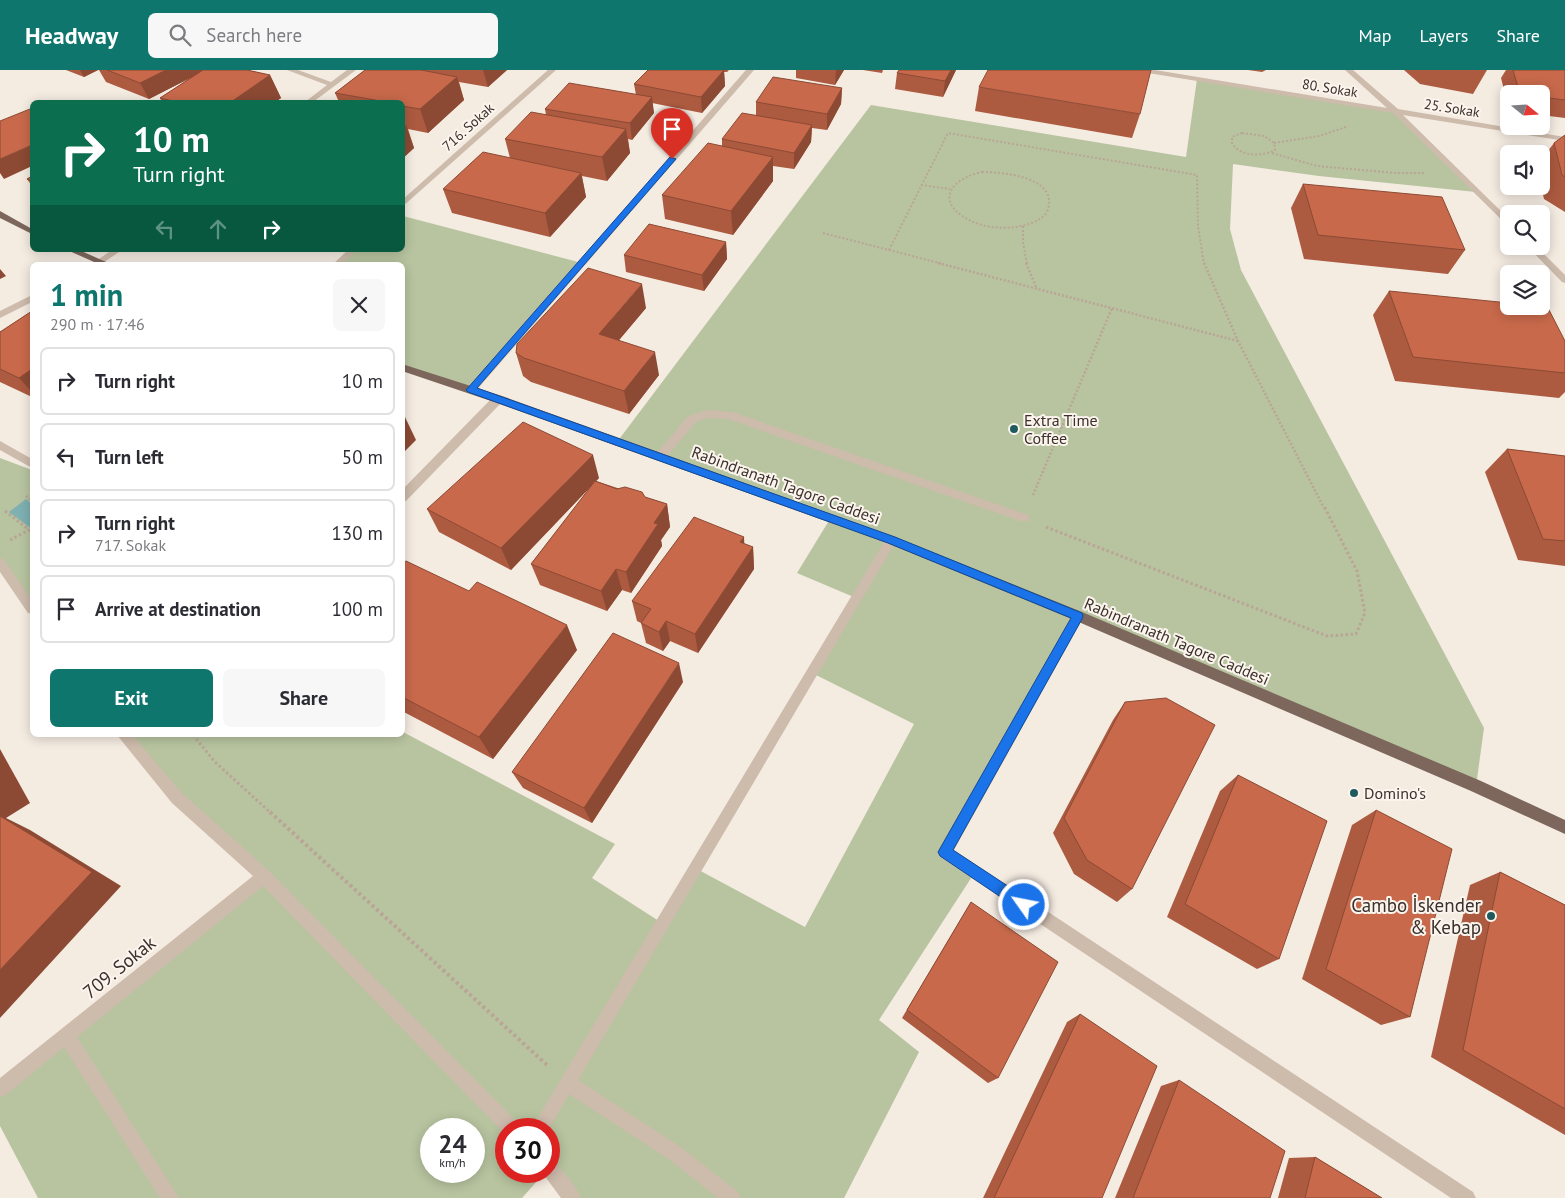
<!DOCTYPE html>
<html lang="en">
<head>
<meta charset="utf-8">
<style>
	:root { --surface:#fff; --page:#f7f7f7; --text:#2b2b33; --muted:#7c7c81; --line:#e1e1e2; --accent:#0f766e }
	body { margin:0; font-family:"PT Sans",sans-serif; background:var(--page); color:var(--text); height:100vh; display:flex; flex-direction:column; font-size:19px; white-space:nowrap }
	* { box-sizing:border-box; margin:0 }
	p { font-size:16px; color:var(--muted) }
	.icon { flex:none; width:28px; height:28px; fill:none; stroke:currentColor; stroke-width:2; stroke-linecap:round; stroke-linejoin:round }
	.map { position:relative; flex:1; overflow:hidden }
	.drawer { position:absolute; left:30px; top:192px; width:375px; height:475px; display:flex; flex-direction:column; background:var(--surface); border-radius:8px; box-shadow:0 2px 12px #0003 }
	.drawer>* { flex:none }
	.banner { position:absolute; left:30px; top:30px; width:375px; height:152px; border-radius:8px; box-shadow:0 2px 12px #0003; background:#0b6e4f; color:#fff; overflow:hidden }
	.needle { width:32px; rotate:108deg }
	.fabs { position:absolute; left:1500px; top:15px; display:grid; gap:10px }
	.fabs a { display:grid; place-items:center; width:50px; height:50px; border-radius:8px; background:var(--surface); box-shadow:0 2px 12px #0003; font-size:25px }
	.speed { position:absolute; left:420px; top:1048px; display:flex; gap:10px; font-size:25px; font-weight:700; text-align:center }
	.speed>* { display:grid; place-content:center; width:65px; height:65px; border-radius:50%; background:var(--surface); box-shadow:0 2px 12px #0003; line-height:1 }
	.speed small { font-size:12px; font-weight:400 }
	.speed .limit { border:8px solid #d22; background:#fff; color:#111 }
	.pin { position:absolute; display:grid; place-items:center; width:42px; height:42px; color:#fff; margin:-51px -21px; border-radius:50% 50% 50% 0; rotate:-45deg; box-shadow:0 0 5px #0007 }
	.pin .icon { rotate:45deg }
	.me { position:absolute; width:55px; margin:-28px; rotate:303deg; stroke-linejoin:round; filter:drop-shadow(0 0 4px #0008) }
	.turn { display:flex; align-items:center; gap:18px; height:105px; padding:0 20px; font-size:22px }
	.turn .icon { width:65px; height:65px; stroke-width:2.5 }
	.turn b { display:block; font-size:35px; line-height:42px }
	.lanes { display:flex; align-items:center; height:48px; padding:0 20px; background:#0003; justify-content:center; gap:25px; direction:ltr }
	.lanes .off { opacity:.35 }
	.round { display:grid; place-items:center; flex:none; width:52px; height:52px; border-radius:8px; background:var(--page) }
	.overview { display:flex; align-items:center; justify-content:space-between; height:85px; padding:0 20px }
	h1 { font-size:30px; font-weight:700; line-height:38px; color:var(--accent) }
	.button { display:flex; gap:10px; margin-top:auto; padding:10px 20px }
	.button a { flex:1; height:58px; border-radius:8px; background:var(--accent); color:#fff; font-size:20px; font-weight:700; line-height:58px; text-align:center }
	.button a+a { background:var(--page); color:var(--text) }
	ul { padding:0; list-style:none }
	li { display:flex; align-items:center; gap:15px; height:68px; margin:0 10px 8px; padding:0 10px; border:2px solid var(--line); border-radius:8px }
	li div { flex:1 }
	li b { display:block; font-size:19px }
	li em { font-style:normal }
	header { display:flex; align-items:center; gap:30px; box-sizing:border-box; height:70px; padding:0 25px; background:var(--accent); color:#fff }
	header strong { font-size:24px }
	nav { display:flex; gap:28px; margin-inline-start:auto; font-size:18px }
	.search { width:350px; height:45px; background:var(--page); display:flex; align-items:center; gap:12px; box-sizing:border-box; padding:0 18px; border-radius:8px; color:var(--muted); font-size:19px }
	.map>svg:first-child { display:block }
	.green { fill:#b8c4a0; fill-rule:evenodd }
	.water { fill:#7fb0b2 }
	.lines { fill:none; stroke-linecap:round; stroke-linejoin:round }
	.path-far3 { stroke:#b9a596; stroke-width:2; stroke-dasharray:2 2; stroke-linecap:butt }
	.path-far2 { stroke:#b9a596; stroke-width:2.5; stroke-dasharray:2 2; stroke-linecap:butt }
	.path-far1 { stroke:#b9a596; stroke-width:3; stroke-dasharray:2.5 2.5; stroke-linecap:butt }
	.path { stroke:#b9a596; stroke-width:4; stroke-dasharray:3 3; stroke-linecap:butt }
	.minor { fill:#cdbbac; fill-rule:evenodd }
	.major { fill:#7d675c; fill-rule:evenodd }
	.wall { fill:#ac5a40 }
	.shaded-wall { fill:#8c4a34 }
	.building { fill:#c8694b; stroke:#8c4a34 }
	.route { fill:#1a73e8; stroke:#114b97 }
	.poi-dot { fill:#1f5a5e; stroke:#fbf5ee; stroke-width:2 }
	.labels { text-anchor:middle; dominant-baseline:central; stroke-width:4; stroke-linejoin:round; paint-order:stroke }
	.far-street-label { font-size:14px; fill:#3b302b; stroke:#fbf5ee }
	.poi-label { font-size:16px; fill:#3b302b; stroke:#fbf5ee; text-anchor:start }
	.street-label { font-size:16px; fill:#3b302b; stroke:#fbf5ee }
	.near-poi-label { font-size:19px; fill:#3b302b; stroke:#fbf5ee; text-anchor:end }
	.near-street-label { font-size:19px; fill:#3b302b; stroke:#fbf5ee }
</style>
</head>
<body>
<header>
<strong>Headway</strong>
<div class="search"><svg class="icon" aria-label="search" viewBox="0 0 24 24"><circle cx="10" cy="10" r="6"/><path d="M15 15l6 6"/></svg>Search here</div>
<nav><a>Map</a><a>Layers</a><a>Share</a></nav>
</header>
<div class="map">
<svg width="1565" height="1128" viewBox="0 0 1565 1128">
	<rect width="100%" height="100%" fill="#f4ebe1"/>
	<!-- green -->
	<path class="green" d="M1197,9L1395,42L1476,122L1319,106L1233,94L1230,159L1241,200L1484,658L1476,716L1078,546L945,781L975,802L879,950L919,982L844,1128H572L549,1100V1059H506V1101H546L522,1128H38L0,1056V1019L263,806L124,665H402L403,662L615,774L592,808L662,853L695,798L805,857L914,654L812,603L856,528L797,503L830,449L617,372L871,35L1186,87ZM431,1059H474V1101H431Z
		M403,146L582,193L470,320L403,298L402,195H336L353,180H402Z
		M0,388L32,400V539L0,493Z"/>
	<!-- water -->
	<path class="water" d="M26,429L32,434V459L9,442Z"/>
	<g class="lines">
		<!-- path-far3 -->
		<path class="path-far3" d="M1242,63L1264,66L1274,73L1275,80C1262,87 1240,87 1232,73V67Z
			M1274,73L1319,66L1346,57
			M1272,83L1317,96L1396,103H1424
			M982,102C1003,102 1061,107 1047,142C1040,152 1027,155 1016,157C1000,159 981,157 967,149C933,129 954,108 982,102Z
			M921,115L950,119
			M1023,156V172L1027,194
			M823,163L943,194
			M889,180L948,63L1197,105L1198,156L1204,194"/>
		<!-- path-far2 -->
		<path class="path-far2" d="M938,193L1238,271
			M1026,193L1037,219
			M1204,193L1238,271L1324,438
			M1033,425L1112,238
			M26,426L32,431"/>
		<!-- path-far1 -->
		<path class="path-far1" d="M5,441L32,462
			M1046,457L1327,566L1356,564L1365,543L1357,501L1324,436
			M10,470L29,460
			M193,665L215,692L272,744"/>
		<!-- path -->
		<path class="path" d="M270,742L547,995"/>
		<!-- minor -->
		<path class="minor" d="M287,0H298L331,12L347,0H356L313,32H305L327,15Z
			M548,0H556L402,137V130Z
			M746,0H754L475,322H467V318Z
			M1138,0H1155L1387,38L1345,0H1353L1398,39L1565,67V71L1403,45L1509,149V157L1393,43L1142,2Z
			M1527,176H1536L1565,205V213L1562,212Z
			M112,180H122L100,195H90Z
			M348,180H357L341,195H332Z
			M32,225V232L0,248V241Z
			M498,325L503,329L502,332L406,431L402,432V420L494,326Z
			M707,340L733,342L1028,445L1030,448L1028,451H1020L728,349L707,348L696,352L664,390H656L655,387L656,384L688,346Z
			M0,371L32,389V398L0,380Z
			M891,465L897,470L895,473L578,1010L682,1078L738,1122L741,1128H718L670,1090L569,1024L549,1059H531L887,467Z
			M0,488L4,490L32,530V544L28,543L0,502Z
			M1078,541L1082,542L1084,546L1082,550L954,780L1473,1122L1476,1128H1451L940,787L938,782L940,777L1074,542Z
			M117,665H132L182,723L269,801L518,1053L520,1059H506V1065L263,816L77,967L179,1128H160L64,977L6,1025L0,1027V1008L253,806L172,733Z
			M549,1091C561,1096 576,1116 581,1128H561L541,1101H549Z"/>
		<!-- major -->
		<path class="major" d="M0,141L32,159V164L0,148Z
			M67,180H79L113,195H101Z
			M402,294L502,326L895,467L1082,542L1481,711L1565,750V764L1471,721L1074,550L887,473L494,332L402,301Z"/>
	</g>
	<!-- wall -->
	<path class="wall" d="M66,0H98L84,7Z
		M99,0H247L270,5L281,28L275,32H162L160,28L192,7L149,29L106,12Z
		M365,0H507L488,17L459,12L464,30L428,63L408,59L414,78L402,89V32H339L335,23Z
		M648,0H729L727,2H724L725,16L702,43L652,33L654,43L632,70L628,69L630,83L607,111L582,106L586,127L550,167L452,143L443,119L510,88L505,69L546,45L545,39L636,25L634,14Z
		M796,0H844L835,15L796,8Z
		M863,0H883L882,3Z
		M956,0L943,27L895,19L897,3Z
		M1248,0H1266L1262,2Z
		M1404,0H1487L1473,24L1420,14Z
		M1506,0H1565V48L1541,45V24H1509V39L1501,8Z
		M979,17L1140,44L1132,68L975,41Z
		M842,18L841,34L827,60L812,58L811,72L794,99L773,96V111L733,165L665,149L662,125L722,76V69L756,45V32Z
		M1565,65V142L1544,129L1541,116V90L1554,73Z
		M32,106V116L27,109Z
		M1303,114L1465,180L1448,204L1304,189L1291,138Z
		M726,172L727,189L704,221L626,202L624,185Z
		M1389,221L1565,271V322L1559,328L1395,311L1373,245Z
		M646,238L619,270L659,305L629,344L531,312L523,306L516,283Z
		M32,241V327L0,312V262Z
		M1507,379L1565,386V496L1518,490L1485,402Z
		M599,408L596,411L645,427L667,434L670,457L661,470L662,476L631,523L622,520L607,541L540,515L531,494L594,413L511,500L439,462L427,439Z
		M744,467V474L753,477L754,499L698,583L670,571L663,581L646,573L641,553L637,551L632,531Z
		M402,494L577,580L493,689L402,641Z
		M683,612L592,753L523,718L512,702Z
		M1125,632L1132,819L1117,832L1074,804L1053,763L1113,650Z
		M1238,705L1279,889L1257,899L1167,847L1220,721Z
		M1376,740L1410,947L1381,955L1302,909L1352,755Z
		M1500,802L1565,835V1065L1431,987L1470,815Z
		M971,832L998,1008L988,1013L902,948Z
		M1080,944L1102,1128H983L1067,952Z
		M1179,1010L1270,1128H1115L1161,1016Z
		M1315,1087L1382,1128H1278L1289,1088Z"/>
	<!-- shaded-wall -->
	<path class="shaded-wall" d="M80,0H98L84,7Z
		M166,0H206L149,29L140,13Z
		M483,0H507L488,17Z
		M724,0L725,16L702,43L701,27Z
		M836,0H844L835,15Z
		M951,0H956L943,27L945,11Z
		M270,5L281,28L275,32H231Z
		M457,7L464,30L428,63L420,39Z
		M842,18L841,34L827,60V44Z
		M652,27L654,43L632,70L630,53Z
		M406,55L414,78L402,89V58Z
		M812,55L811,72L794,99V83Z
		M626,59L630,83L607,111L602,87Z
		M32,75V96L4,109L0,103V89Z
		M773,87V111L733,165L731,141Z
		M581,103L586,127L550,167L545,143Z
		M726,172L727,189L704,221L702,205Z
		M0,199L6,206L0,209Z
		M642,214L646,238L604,288L599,264Z
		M655,282L659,305L629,344L624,321Z
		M32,299V322L19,308Z
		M405,347L416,370L402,384V349Z
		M593,385L599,408L511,500L501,478Z
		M667,434L670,457L661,470L662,476L631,523L626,502L654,453Z
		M744,467L745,489L740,472Z
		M753,477L754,499L698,583L695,564Z
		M616,499L622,520L607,541L601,521Z
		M666,551L670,571L663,581L659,562Z
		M567,555L577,580L493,689L479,667Z
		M679,593L683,612L592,753L584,738Z
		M0,679L30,733L6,748L30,760L121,816L0,948Z"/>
	<!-- building -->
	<path class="building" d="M107,0H166L140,13Z
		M203,0H247L270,5L231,32H177L160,28Z
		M365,0H421L457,7L420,39L402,36V32H386L335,23Z
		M648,0H724L701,27L634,14Z
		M899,0H951L945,11L897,3Z
		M988,0H1151L1140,44L979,17Z
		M1513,0H1565V30L1541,27V24H1520Z
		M773,7L842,18L827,44L756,32Z
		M569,13L652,27L630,53L545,39Z
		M30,39L32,41V75L0,89V51Z
		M531,42L626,59L602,87L505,69Z
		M742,43L812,55L794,83L722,69Z
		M1565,65V107L1562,105L1554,73Z
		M708,73L773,87L731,141L662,125Z
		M483,82L581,103L545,143L443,119Z
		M32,106V111L27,109Z
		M1303,114L1442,127L1465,180L1318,165Z
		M649,154L726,172L702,205L624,185Z
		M588,198L642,214L599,264L655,282L624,321L524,288L516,283L517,274Z
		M1389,221L1509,233V236H1547L1565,271V303L1413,287Z
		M32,241V299L19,308L0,299V262Z
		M523,352L593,385L501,478L427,439Z
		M1507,379L1565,386V471L1543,469Z
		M595,411L617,419L625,417L642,422L645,427L667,434L654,453L658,454L626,502L616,499L601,521L531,494Z
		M694,447L744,467L740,472L753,477L695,564L666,551L659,562L641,553L651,539L632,531Z
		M406,491L469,521L477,512L567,555L479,667L402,627V494Z
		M613,563L679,593L584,738L512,702Z
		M1166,628L1215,655L1132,819L1087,790L1064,748L1125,632Z
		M1238,705L1327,751L1279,889L1185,834Z
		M1376,740L1452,779L1410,947L1326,899Z
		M0,746L92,802L0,900Z
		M1500,802L1565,835V1039L1463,980Z
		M971,832L1058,892L998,1008L907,940Z
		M1080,944L1157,996L1102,1128H994Z
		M1179,1010L1285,1081L1270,1128H1133Z
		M1315,1087L1382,1128H1305Z"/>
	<!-- route -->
	<path class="route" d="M670,87L676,89L477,318L895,467L1082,543L1083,546L1082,549L953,780L1029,830L1031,835L1029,840L1024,842L1020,840L940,786L938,782L1071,548L888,473L468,322L466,320Z"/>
	<!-- markers -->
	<g class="poi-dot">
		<circle cx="1014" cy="359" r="5"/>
		<circle cx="1354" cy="723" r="5"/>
		<circle cx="1491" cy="846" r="5"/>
	</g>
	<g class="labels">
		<!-- far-street labels -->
		<g class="far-street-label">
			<text transform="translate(1330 18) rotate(9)">80. Sokak</text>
			<text transform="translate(1452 38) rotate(9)">25. Sokak</text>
			<text transform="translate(468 57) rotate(-42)">716. Sokak</text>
		</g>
		<!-- poi labels -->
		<g class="poi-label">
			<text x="1024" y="350">Extra Time<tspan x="1024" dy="18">Coffee</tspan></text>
			<text x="1364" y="723">Domino's</text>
		</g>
		<!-- street labels -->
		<g class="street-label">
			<text transform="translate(786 415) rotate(20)">Rabindranath Tagore Caddesi</text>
			<text transform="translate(1177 571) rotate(23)">Rabindranath Tagore Caddesi</text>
		</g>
		<!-- near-poi labels -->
		<g class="near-poi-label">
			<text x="1481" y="835">Cambo İskender<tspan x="1481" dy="22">&amp; Kebap</tspan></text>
		</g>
		<!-- near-street labels -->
		<g class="near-street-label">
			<text transform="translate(119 897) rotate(-39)">709. Sokak</text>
		</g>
	</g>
</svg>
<div class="fabs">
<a><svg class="needle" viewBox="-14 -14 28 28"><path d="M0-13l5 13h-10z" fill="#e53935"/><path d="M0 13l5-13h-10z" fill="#7c7c81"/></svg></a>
<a><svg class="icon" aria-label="sound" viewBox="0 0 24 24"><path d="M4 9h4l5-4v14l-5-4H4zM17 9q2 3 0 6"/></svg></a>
<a><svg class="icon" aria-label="search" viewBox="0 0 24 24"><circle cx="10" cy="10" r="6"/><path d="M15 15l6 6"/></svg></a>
<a><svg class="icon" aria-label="layers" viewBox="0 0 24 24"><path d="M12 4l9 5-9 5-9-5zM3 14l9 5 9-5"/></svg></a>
</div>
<div class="speed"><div>24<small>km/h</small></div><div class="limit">30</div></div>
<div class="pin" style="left:672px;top:89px;background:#d93025"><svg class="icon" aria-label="arrive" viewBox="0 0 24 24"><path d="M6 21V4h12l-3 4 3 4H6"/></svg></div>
<svg class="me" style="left:1024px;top:835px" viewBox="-20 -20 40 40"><circle r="17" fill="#1a73e8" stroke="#fff" stroke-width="3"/><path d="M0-11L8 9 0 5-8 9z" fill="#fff"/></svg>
<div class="banner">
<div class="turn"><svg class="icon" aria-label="right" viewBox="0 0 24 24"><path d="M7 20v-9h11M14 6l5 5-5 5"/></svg><div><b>10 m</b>Turn right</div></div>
<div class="lanes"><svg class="icon off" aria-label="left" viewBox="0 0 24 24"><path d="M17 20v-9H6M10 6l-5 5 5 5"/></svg><svg class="icon off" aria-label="ahead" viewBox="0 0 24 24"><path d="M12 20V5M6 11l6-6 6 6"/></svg><svg class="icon" aria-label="right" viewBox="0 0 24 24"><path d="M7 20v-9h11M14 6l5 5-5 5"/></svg></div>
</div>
<section class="drawer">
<div class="overview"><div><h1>1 min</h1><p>290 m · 17:46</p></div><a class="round"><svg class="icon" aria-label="close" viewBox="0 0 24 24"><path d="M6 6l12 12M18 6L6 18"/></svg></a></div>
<ul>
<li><svg class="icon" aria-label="right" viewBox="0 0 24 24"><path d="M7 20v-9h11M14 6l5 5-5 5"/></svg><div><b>Turn right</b></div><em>10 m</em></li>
<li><svg class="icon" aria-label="left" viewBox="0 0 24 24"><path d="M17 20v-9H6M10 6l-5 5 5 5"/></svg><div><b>Turn left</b></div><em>50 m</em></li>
<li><svg class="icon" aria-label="right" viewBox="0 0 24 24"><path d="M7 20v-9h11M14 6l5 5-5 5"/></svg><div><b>Turn right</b><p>717. Sokak</p></div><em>130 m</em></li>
<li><svg class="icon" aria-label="arrive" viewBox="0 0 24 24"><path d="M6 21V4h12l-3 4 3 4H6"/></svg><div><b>Arrive at destination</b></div><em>100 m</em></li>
</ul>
<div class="button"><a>Exit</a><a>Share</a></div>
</section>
</div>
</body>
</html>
